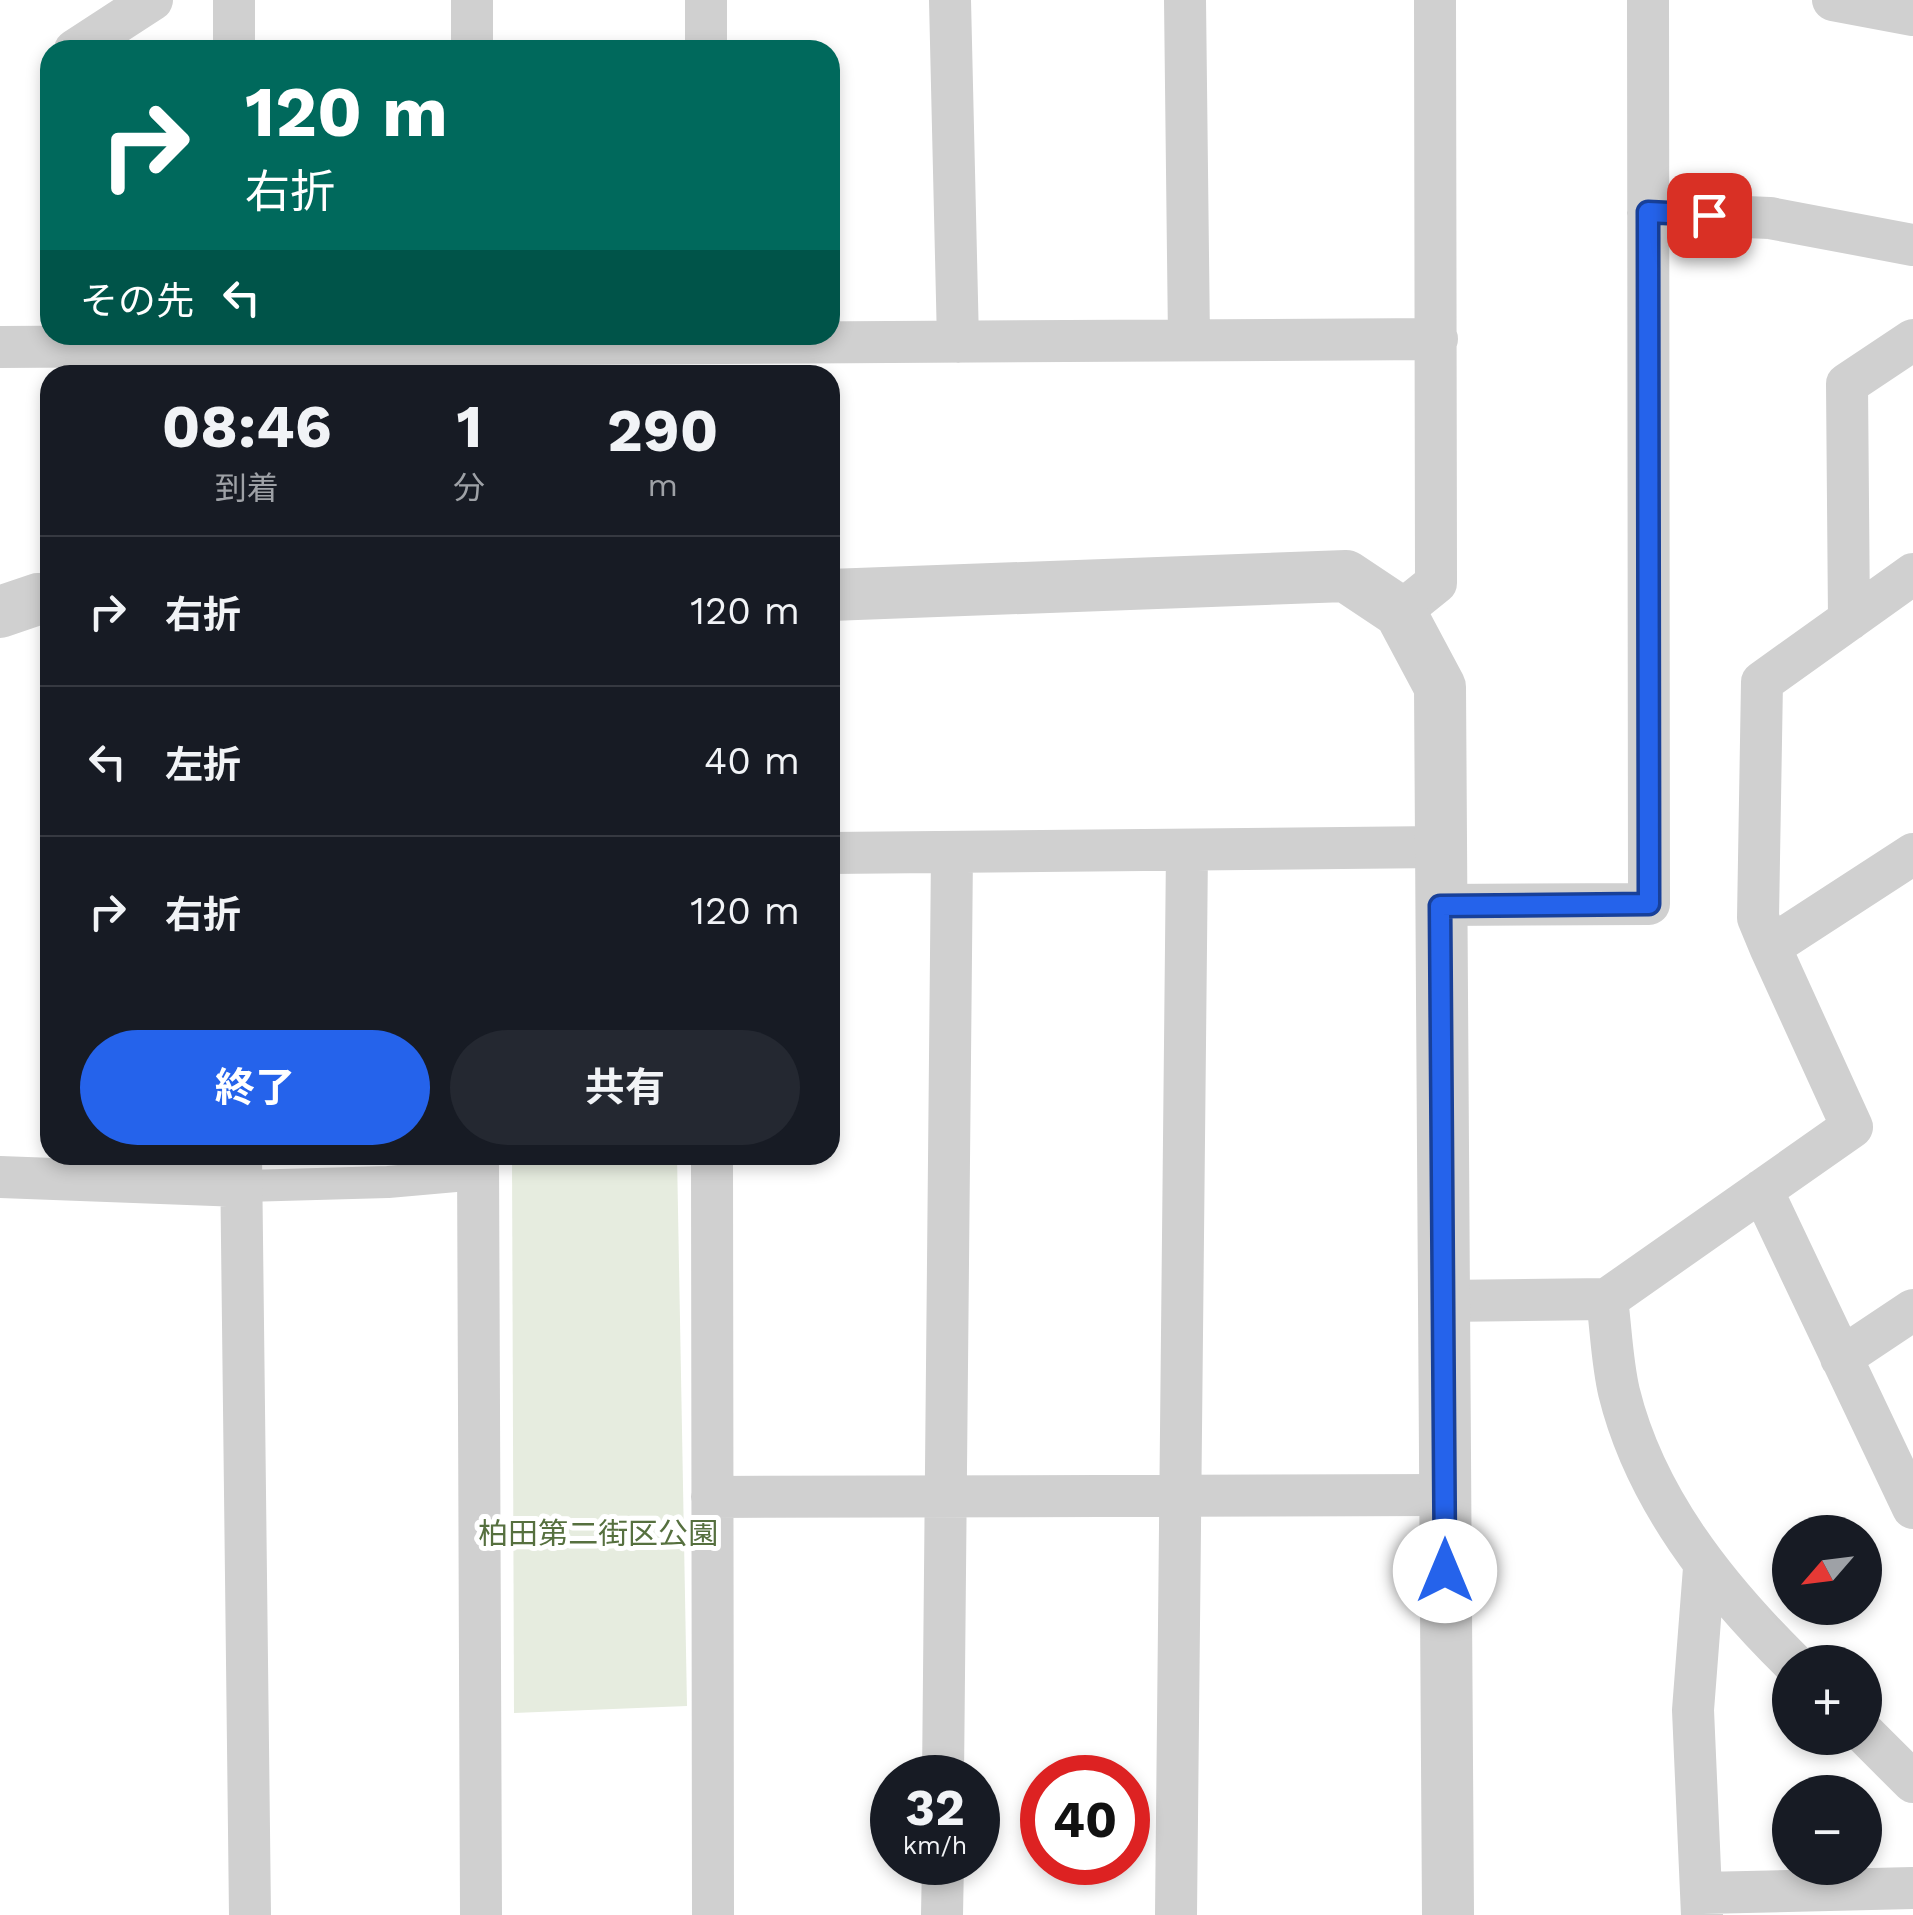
<!DOCTYPE html>
<html lang="ja">
<head>
<meta charset="utf-8">
<style>
	:root { --surface:#171b24; --page:#242831; --text:#f1f3f6; --muted:#9ea1a6; --line:#363941; --accent:#2563eb }
	body { margin:0; font-family:"Work Sans","Noto Sans JP",sans-serif; background:var(--page); color:var(--text); height:100vh; display:flex; flex-direction:column; font-size:38px; white-space:nowrap }
	* { box-sizing:border-box; margin:0 }
	p { font-size:32px; color:var(--muted) }
	.icon { flex:none; width:55px; height:55px; fill:none; stroke:currentColor; stroke-width:2; stroke-linecap:round; stroke-linejoin:round }
	.map { position:relative; flex:1; overflow:hidden }
	.sheet { position:absolute; left:40px; top:365px; width:800px; height:800px; display:flex; flex-direction:column; background:var(--surface); border-radius:30px; box-shadow:0 5px 15px #0003 }
	.sheet>* { flex:none }
	.top-card { position:absolute; left:40px; top:40px; width:800px; height:305px; border-radius:30px; box-shadow:0 5px 15px #0003; background:#00695c; color:#fff; overflow:hidden }
	.needle { width:65px; rotate:242deg }
	.buttons { position:absolute; left:1772px; top:1515px; display:grid; gap:20px }
	.buttons a { display:grid; place-items:center; width:110px; height:110px; border-radius:50%; background:var(--surface); box-shadow:0 5px 15px #0003; font-size:50px }
	.speed { position:absolute; left:870px; top:1755px; display:flex; gap:20px; font-size:50px; font-weight:700; text-align:center }
	.speed>* { display:grid; place-content:center; width:130px; height:130px; border-radius:50%; background:var(--surface); box-shadow:0 5px 15px #0003; line-height:1 }
	.speed small { font-size:25px; font-weight:400 }
	.speed .limit { border:15px solid #d22; background:#fff; color:#111 }
	.pin { position:absolute; display:grid; place-items:center; width:85px; height:85px; color:#fff; margin:-42px; border-radius:20px; box-shadow:0 5px 15px #0006 }
	.me { position:absolute; width:110px; margin:-55px; rotate:0deg; stroke-linejoin:round; filter:drop-shadow(0 0 8px #0008) }
	.turn { display:flex; align-items:center; gap:35px; height:210px; padding:0 40px; font-size:45px }
	.turn .icon { width:130px; height:130px; stroke-width:2.5 }
	.turn b { display:block; font-size:70px; line-height:85px }
	.then { display:flex; align-items:center; height:95px; padding:0 40px; background:#0003; gap:20px; font-size:38px }
	.eta { display:flex; justify-content:space-evenly; align-items:center; height:170px; text-align:center }
	.eta b { font-size:60px; font-weight:700; line-height:70px }
	.primary-button { display:flex; gap:20px; margin-top:auto; padding:20px 40px }
	.primary-button a { flex:1; height:115px; border-radius:60px; background:var(--accent); color:#fff; font-size:40px; font-weight:700; line-height:115px; text-align:center }
	.primary-button a+a { background:var(--page); color:var(--text) }
	ul { padding:0; list-style:none }
	li { display:flex; align-items:center; gap:30px; height:150px; padding:0 40px; border-top:2px solid var(--line) }
	li div { flex:1 }
	li b { display:block; font-size:38px }
	li em { font-style:normal }
	.map>svg:first-child { display:block }
	.green { fill:#e6ecdf }
	.lines { fill:none; stroke-linecap:round; stroke-linejoin:round }
	.pedestrian { stroke:#d0d0d0; stroke-width:32 }
	.minor { stroke:#d0d0d0; stroke-width:42 }
	.tertiary { stroke:#d0d0d0; stroke-width:52 }
	.route-casing { stroke:#184099; stroke-width:25 }
	.route { stroke:#2563eb; stroke-width:18 }
	.labels { text-anchor:middle; dominant-baseline:central; stroke-width:10; stroke-linejoin:round; paint-order:stroke }
	.park-label { font-size:30px; fill:#56703f; stroke:#fff }
</style>
</head>
<body>
<div class="map">
<svg width="1913" height="1915" viewBox="0 0 1913 1915">
	<rect width="100%" height="100%" fill="#fff"/>
	<!-- green -->
	<path class="green" d="M512,1155H677L687,1706L514,1713Z"/>
	<g class="lines">
		<!-- pedestrian -->
		<path class="pedestrian" d="M241,1186L388,1182L478,1174"/>
		<!-- minor -->
		<path class="minor" d="M234,0V50
			M472,0V50
			M706,0V50
			M950,0L958,342
			M1185,0L1189,340
			M1833,0L1913,15
			M75,50L152,0
			M1648,213L1770,218L1913,245
			M0,347L1437,339
			M1400,612L1436,583L1435,0
			M1849,620L1847,384L1913,340
			M830,853L1440,847
			M1440,905L1649,904L1648,0
			M1770,947L1758,918L1762,682L1913,574
			M241,1155L250,1915
			M478,1155L481,1915
			M712,1155L713,1915
			M0,1177L241,1186
			M1762,1190L1913,1508
			M1607,1299C1611,1329 1612,1362 1619,1392C1645,1498 1716,1587 1792,1662
			M1443,1301L1607,1299L1852,1127L1770,947L1913,854
			M1841,1358L1913,1310
			M712,1497L1445,1495
			M1865,1734L1913,1782
			M943,1778L952,852
			M1702,1893L1913,1888
			M942,1915L943,1862
			M1176,1915L1187,850
			M1702,1915L1693,1710L1704,1568"/>
		<!-- tertiary -->
		<path class="tertiary" d="M830,595L1346,576L1400,612L1440,687L1448,1915
			M0,612L38,599H50"/>
	</g>
	<g class="lines">
		<defs>
			<path id="route" d="M1445,1571L1440,906L1649,904L1648,212L1709,215"/>
		</defs>
		<!-- route casing -->
		<use href="#route" class="route-casing"/>
		<!-- route -->
		<use href="#route" class="route"/>
	</g>
	<g class="labels">
		<!-- park labels -->
		<g class="park-label">
			<text x="598" y="1533">柏田第二街区公園</text>
		</g>
	</g>
</svg>
<div class="buttons">
<a><svg class="needle" viewBox="-14 -14 28 28"><path d="M0-13l5 13h-10z" fill="#e53935"/><path d="M0 13l5-13h-10z" fill="#9ea1a6"/></svg></a>
<a>+</a>
<a>−</a>
</div>
<div class="speed"><div>32<small>km/h</small></div><div class="limit">40</div></div>
<div class="pin" style="left:1709px;top:215px;background:#d93025"><svg class="icon" aria-label="arrive" viewBox="0 0 24 24"><path d="M6 21V4h12l-3 4 3 4H6"/></svg></div>
<svg class="me" style="left:1445px;top:1571px" viewBox="-20 -20 40 40"><circle r="19" fill="#fff"/><path d="M0-13L10 11 0 6-10 11z" fill="#2563eb"/></svg>
<div class="top-card">
<div class="turn"><svg class="icon" aria-label="right" viewBox="0 0 24 24"><path d="M7 20v-9h11M14 6l5 5-5 5"/></svg><div><b>120 m</b>右折</div></div>
<div class="then">その先<svg class="icon" aria-label="left" viewBox="0 0 24 24"><path d="M17 20v-9H6M10 6l-5 5 5 5"/></svg></div>
</div>
<section class="sheet">
<div class="eta">
<div><b>08:46</b><p>到着</p></div>
<div><b>1</b><p>分</p></div>
<div><b>290</b><p>m</p></div>
</div>
<ul>
<li><svg class="icon" aria-label="right" viewBox="0 0 24 24"><path d="M7 20v-9h11M14 6l5 5-5 5"/></svg><div><b>右折</b></div><em>120 m</em></li>
<li><svg class="icon" aria-label="left" viewBox="0 0 24 24"><path d="M17 20v-9H6M10 6l-5 5 5 5"/></svg><div><b>左折</b></div><em>40 m</em></li>
<li><svg class="icon" aria-label="right" viewBox="0 0 24 24"><path d="M7 20v-9h11M14 6l5 5-5 5"/></svg><div><b>右折</b></div><em>120 m</em></li>
</ul>
<div class="primary-button"><a>終了</a><a>共有</a></div>
</section>
</div>
</body>
</html>
